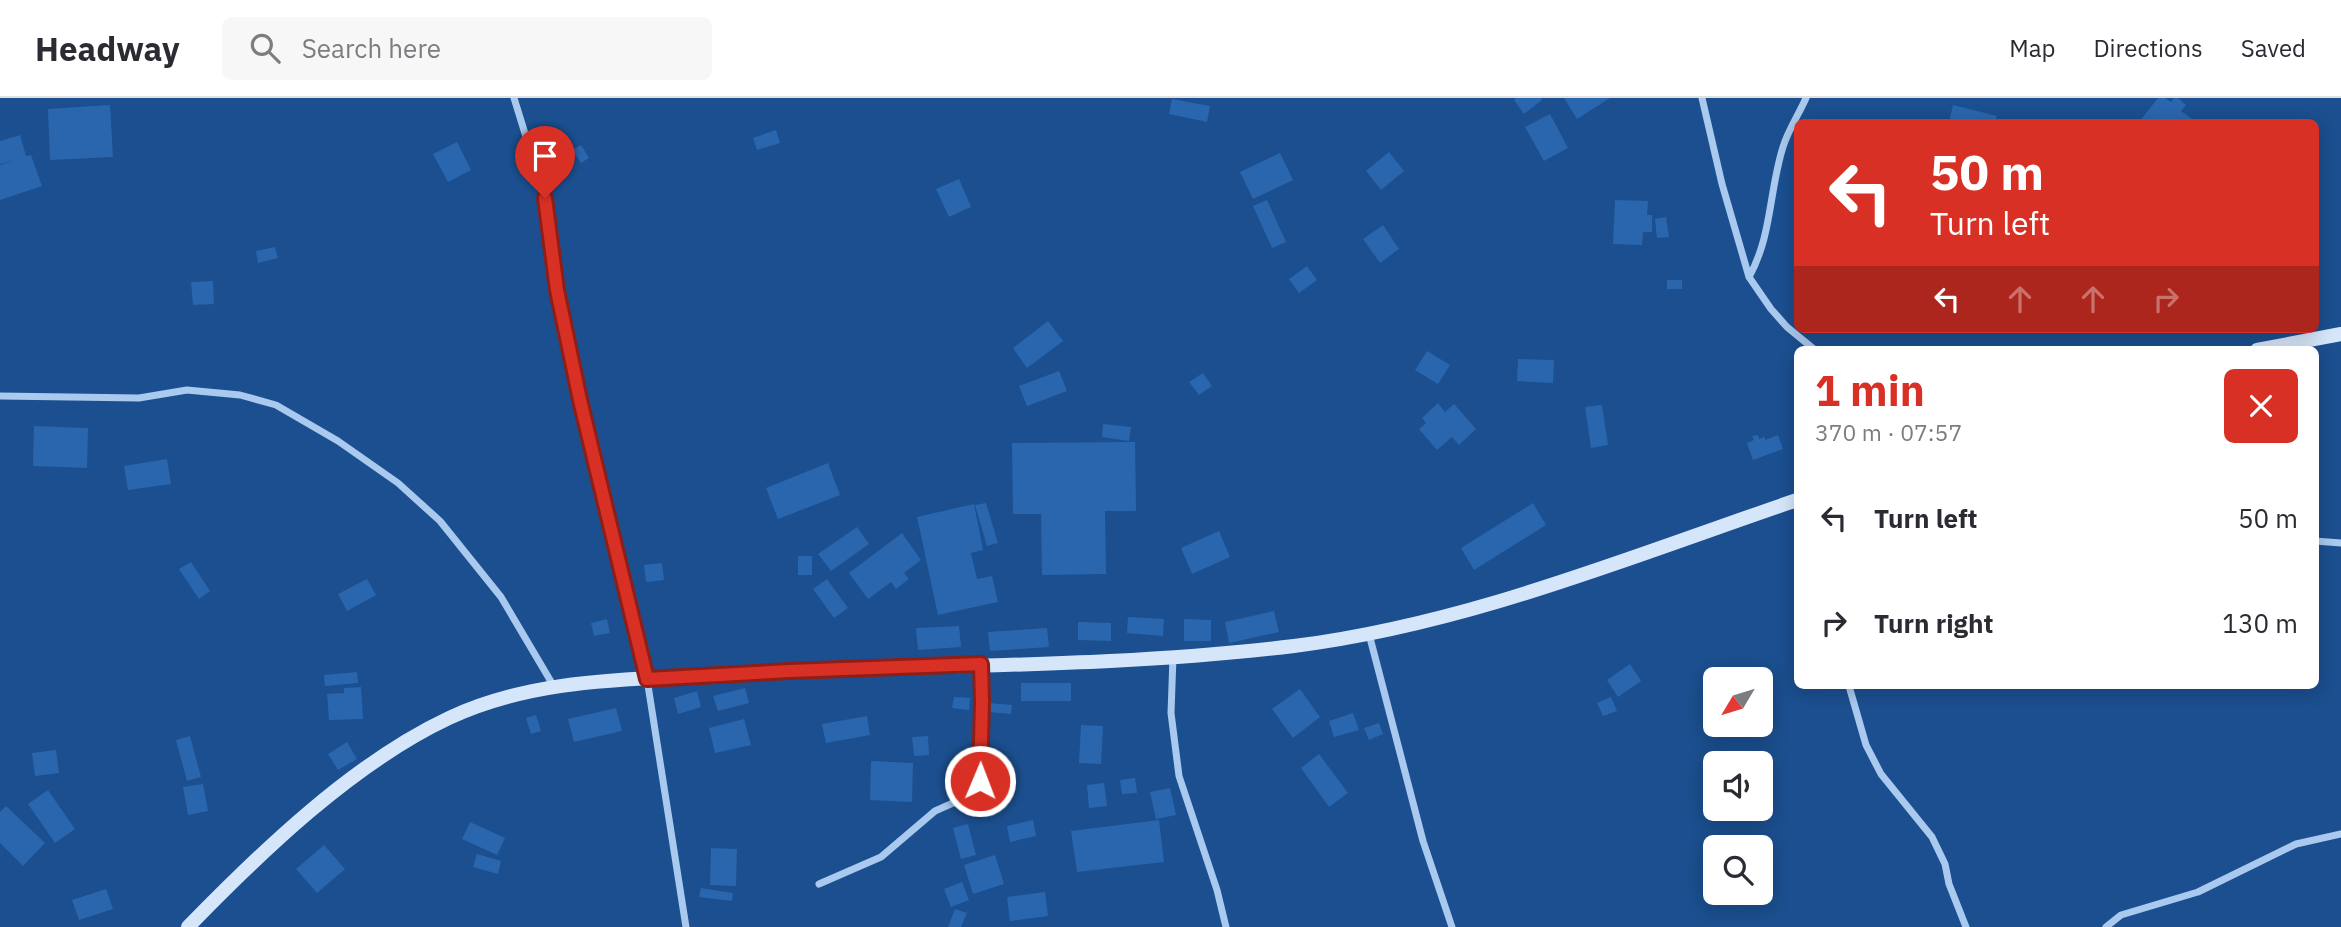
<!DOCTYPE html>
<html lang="en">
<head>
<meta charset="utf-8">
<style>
	:root { --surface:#fff; --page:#f7f7f7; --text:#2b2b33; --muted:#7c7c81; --line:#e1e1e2; --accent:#d93025 }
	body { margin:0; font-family:"IBM Plex Sans",sans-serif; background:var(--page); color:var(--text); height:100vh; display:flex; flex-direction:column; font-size:26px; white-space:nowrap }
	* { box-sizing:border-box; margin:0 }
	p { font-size:23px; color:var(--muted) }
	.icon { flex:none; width:38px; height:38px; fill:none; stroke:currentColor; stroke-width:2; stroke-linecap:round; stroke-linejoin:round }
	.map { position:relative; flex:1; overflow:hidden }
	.side { position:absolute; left:1794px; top:248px; width:525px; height:343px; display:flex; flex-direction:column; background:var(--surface); border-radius:10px; box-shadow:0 4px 18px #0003 }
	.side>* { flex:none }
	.hud { position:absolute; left:1794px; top:21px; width:525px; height:214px; border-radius:10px; box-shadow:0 4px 18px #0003; background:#d93025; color:#fff; overflow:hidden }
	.needle { width:46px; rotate:232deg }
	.buttons { position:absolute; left:1703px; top:569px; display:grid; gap:14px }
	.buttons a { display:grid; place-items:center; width:70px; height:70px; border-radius:10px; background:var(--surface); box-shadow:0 4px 18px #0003; font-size:35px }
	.pin { position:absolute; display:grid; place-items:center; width:60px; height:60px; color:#fff; margin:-72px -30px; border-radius:50% 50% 50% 0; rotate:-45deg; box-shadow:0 0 7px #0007 }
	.pin .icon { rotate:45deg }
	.me { position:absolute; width:77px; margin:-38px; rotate:1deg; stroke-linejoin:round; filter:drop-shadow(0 0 5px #0008) }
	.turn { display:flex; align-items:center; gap:24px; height:147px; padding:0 21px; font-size:32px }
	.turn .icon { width:91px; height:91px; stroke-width:2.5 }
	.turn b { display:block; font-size:49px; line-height:60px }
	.lanes { display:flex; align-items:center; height:66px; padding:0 21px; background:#0003; justify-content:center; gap:35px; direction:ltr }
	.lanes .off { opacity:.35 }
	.round { display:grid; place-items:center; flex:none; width:74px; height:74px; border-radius:10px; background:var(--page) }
	.headline { display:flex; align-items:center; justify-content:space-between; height:119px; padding:0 21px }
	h1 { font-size:42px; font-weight:700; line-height:52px; color:var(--accent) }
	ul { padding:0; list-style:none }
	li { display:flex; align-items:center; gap:21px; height:105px; padding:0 21px }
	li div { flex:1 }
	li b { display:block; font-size:26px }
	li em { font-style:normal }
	header { display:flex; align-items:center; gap:42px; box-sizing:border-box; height:98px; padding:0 35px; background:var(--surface); border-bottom:2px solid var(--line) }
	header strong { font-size:33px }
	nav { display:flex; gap:38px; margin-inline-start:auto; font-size:24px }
	.search { width:490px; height:63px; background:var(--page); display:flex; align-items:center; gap:18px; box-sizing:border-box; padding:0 24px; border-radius:10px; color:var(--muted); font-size:26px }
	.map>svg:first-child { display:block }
	.building { fill:#2a66ad }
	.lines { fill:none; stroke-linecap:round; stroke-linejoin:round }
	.minor { stroke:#a9c9ee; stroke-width:7 }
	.secondary { stroke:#d6e6fa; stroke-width:14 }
	.route-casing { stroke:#8d1f18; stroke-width:18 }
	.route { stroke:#d93025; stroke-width:12 }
</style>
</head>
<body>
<header>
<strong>Headway</strong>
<div class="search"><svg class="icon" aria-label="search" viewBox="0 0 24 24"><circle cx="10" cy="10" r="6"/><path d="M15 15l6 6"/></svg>Search here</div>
<nav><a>Map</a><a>Directions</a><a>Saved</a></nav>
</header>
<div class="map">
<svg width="2341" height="829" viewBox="0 0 2341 829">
	<rect width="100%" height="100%" fill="#1b4f8f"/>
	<!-- building -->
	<path class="building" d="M1516,0H1541L1542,2L1524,16L1514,2Z
		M1564,0H1610L1577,21Z
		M2158,0H2165L2171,4L2174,0H2178L2186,7L2181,13L2196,24H2139Z
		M1172,1L1210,8L1207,24L1169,16Z
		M110,7L113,59L50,62L48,11Z
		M1953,7L1997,18L1995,24H1949Z
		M1550,16L1568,50L1544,63L1525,29Z
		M776,32L780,45L757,52L753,40Z
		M20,37L26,58L31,57L42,88L0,102V67L13,63L0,66V43Z
		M457,44L471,72L448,84L433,56Z
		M581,47L589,60L581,65L572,52Z
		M1389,54L1404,73L1381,92L1366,73Z
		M1280,55L1293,82L1253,101L1240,74Z
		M959,81L971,109L949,119L936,91Z
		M1267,102L1286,144L1272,150L1253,108Z
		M1615,102L1648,103L1647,117H1652V134H1643L1642,147L1613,146Z
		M1666,119L1669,139L1657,140L1655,121Z
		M1383,127L1399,151L1380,165L1363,141Z
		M275,149L278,160L258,165L256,153Z
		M1307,168L1317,182L1299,195L1289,181Z
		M1667,182H1682V191H1667Z
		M213,183L214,206L193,207L191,184Z
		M1048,223L1063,243L1027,270L1013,250Z
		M1427,253L1450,267L1438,286L1415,272Z
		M1518,261L1554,262L1553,285L1517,283Z
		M1059,273L1067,293L1027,308L1019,288Z
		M1203,275L1212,288L1199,297L1189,284Z
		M1438,305L1445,314L1454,306L1476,331L1459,347L1452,339L1437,352L1419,331L1426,325L1422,320Z
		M1602,307L1608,347L1591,350L1585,309Z
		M1103,326L1131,329L1129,343L1102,339Z
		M34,328L88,330L87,370L33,368Z
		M1758,337L1759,341L1765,339V342L1778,337L1783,351L1753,362L1747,345L1754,342L1752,338Z
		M1135,344L1136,413H1105L1106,476L1042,477L1041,416H1013L1012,345Z
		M167,361L171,386L128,392L124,368Z
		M828,365L840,397L778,421L766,390Z
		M986,405L998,445L987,448L975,407Z
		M1533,405L1546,427L1474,472L1461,450Z
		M974,406L983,452L971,455L977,481L992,478L998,504L938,517L917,419Z
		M857,429L869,446L831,473L818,456Z
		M1219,433L1230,459L1192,476L1181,450Z
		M902,435L921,462L904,475L909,481L896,491L891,484L868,501L849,475Z
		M798,458H812V477H798Z
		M191,464L210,493L199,501L179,471Z
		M662,465L664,482L646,484L644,467Z
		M367,481L376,497L347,513L338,496Z
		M827,481L848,510L834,520L813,491Z
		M1274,513L1279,534L1229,545L1225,524Z
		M1128,519L1164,521L1163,538L1127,535Z
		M607,521L610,535L594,538L591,525Z
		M1184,521L1211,522V543H1184Z
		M1078,524L1111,525V543L1078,542Z
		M959,528L961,549L918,552L916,530Z
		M1047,530L1049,549L990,553L988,534Z
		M1630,566L1641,583L1618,599L1607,582Z
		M357,574L358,585L325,588L324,577Z
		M1021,585H1071V603H1021Z
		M361,589L363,621L329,622L327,596L344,595V590Z
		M745,590L749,605L718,613L713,598Z
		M1300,591L1320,619L1293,640L1272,611Z
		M697,593L701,609L678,616L674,600Z
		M954,599L970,600L969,612L952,610Z
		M1611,599L1617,613L1603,618L1597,605Z
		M989,605L1012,607L1011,616L989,614Z
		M616,610L622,633L574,644L568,621Z
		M1353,615L1359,632L1334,639L1329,623Z
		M536,617L541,633L531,636L526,620Z
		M867,618L870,637L826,645L822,626Z
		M744,621L751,647L715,655L709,630Z
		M1379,625L1383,636L1369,642L1364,630Z
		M1081,627L1103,628L1101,666L1079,665Z
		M190,638L201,679L187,683L176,642Z
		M928,638L929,657L914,658L912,639Z
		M347,644L357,661L338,672L328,656Z
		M56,652L59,675L35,678L32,655Z
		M1319,656L1348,695L1329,709L1301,670Z
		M871,663L913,665L912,704L870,702Z
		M1135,680L1137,695L1122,696L1120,682Z
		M1104,685L1107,708L1089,710L1087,687Z
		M203,686L208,713L188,717L183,689Z
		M1170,690L1176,717L1156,721L1150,694Z
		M48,692L75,731L55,745L28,706Z
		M6,708L45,745L23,768L0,745V714Z
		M1033,722L1036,738L1010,744L1007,728Z
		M1159,722L1164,764L1077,774L1071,733Z
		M470,724L505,740L497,757L462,741Z
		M968,726L976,757L961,761L953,730Z
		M324,747L345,771L317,795L296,771Z
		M711,750L737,751L736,788L710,787Z
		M477,756L501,763L498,776L473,769Z
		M995,757L1004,786L973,796L964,767Z
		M962,784L969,802L951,809L944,791Z
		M701,790L733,795L732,803L699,799Z
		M106,791L113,811L79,822L72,802Z
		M1045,794L1048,818L1010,823L1007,799Z
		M955,811L967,815L961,829H948Z"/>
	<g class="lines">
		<!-- minor -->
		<path class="minor" d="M514,0L545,100L557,192L580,302L647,581L686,829
			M1702,0L1722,86L1749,179L1771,211L1787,229L1815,252
			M1749,179C1772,138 1769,93 1783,49C1788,32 1799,16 1806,0
			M0,298L139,300L187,292L240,297L276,307L338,343L398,385L440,423L501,499L553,587
			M2315,443L2341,445
			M1369,536L1423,743L1452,829
			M1173,559L1171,615L1179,678L1217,792L1226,829
			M1849,588L1866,647L1881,676L1932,739L1945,766L1949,786L1966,829
			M819,786L881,759L935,713L971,697L977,691L980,683L982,603L981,567
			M2106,829L2121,817L2198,794L2296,746L2341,736"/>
		<!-- secondary -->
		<path class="secondary" d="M2257,252L2341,236
			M188,829C261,754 353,665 449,620C537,579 632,582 727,576C916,566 1106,571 1294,548C1469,526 1632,458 1797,402"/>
	</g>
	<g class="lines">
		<defs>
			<path id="route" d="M545,100L557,192L580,302L647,581L789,573L981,566L982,603L980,683"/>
		</defs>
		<!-- route casing -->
		<use href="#route" class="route-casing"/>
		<!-- route -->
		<use href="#route" class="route"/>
	</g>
</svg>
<div class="buttons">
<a><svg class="needle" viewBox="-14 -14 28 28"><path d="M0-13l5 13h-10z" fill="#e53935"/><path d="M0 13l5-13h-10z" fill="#7c7c81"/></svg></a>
<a><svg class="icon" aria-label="sound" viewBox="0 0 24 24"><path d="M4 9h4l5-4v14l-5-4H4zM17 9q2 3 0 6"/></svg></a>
<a><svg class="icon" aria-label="search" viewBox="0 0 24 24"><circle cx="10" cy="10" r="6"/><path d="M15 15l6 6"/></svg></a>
</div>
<div class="pin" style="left:545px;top:100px;background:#d93025"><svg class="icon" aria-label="arrive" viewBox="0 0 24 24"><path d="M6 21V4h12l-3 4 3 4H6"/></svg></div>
<svg class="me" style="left:980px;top:683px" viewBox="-20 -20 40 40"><circle r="17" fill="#d93025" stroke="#fff" stroke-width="3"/><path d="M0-11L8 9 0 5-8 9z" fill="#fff"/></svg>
<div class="hud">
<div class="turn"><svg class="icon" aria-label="left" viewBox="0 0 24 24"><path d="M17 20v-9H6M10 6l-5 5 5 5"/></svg><div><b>50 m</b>Turn left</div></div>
<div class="lanes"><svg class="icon" aria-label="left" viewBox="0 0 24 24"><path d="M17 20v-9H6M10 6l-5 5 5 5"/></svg><svg class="icon off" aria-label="ahead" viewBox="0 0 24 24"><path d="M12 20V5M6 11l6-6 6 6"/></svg><svg class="icon off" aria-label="ahead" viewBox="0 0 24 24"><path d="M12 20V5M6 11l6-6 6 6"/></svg><svg class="icon off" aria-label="right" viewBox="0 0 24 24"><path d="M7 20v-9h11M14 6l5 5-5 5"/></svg></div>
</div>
<section class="side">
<div class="headline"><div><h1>1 min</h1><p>370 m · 07:57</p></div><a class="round" style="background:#d93025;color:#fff"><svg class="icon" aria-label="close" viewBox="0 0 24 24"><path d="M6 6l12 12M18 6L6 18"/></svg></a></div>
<ul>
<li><svg class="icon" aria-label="left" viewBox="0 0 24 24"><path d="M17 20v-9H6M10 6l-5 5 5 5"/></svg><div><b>Turn left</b></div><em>50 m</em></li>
<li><svg class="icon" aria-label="right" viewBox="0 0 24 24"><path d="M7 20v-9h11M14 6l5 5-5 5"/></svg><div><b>Turn right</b></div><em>130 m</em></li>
</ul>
</section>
</div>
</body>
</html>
